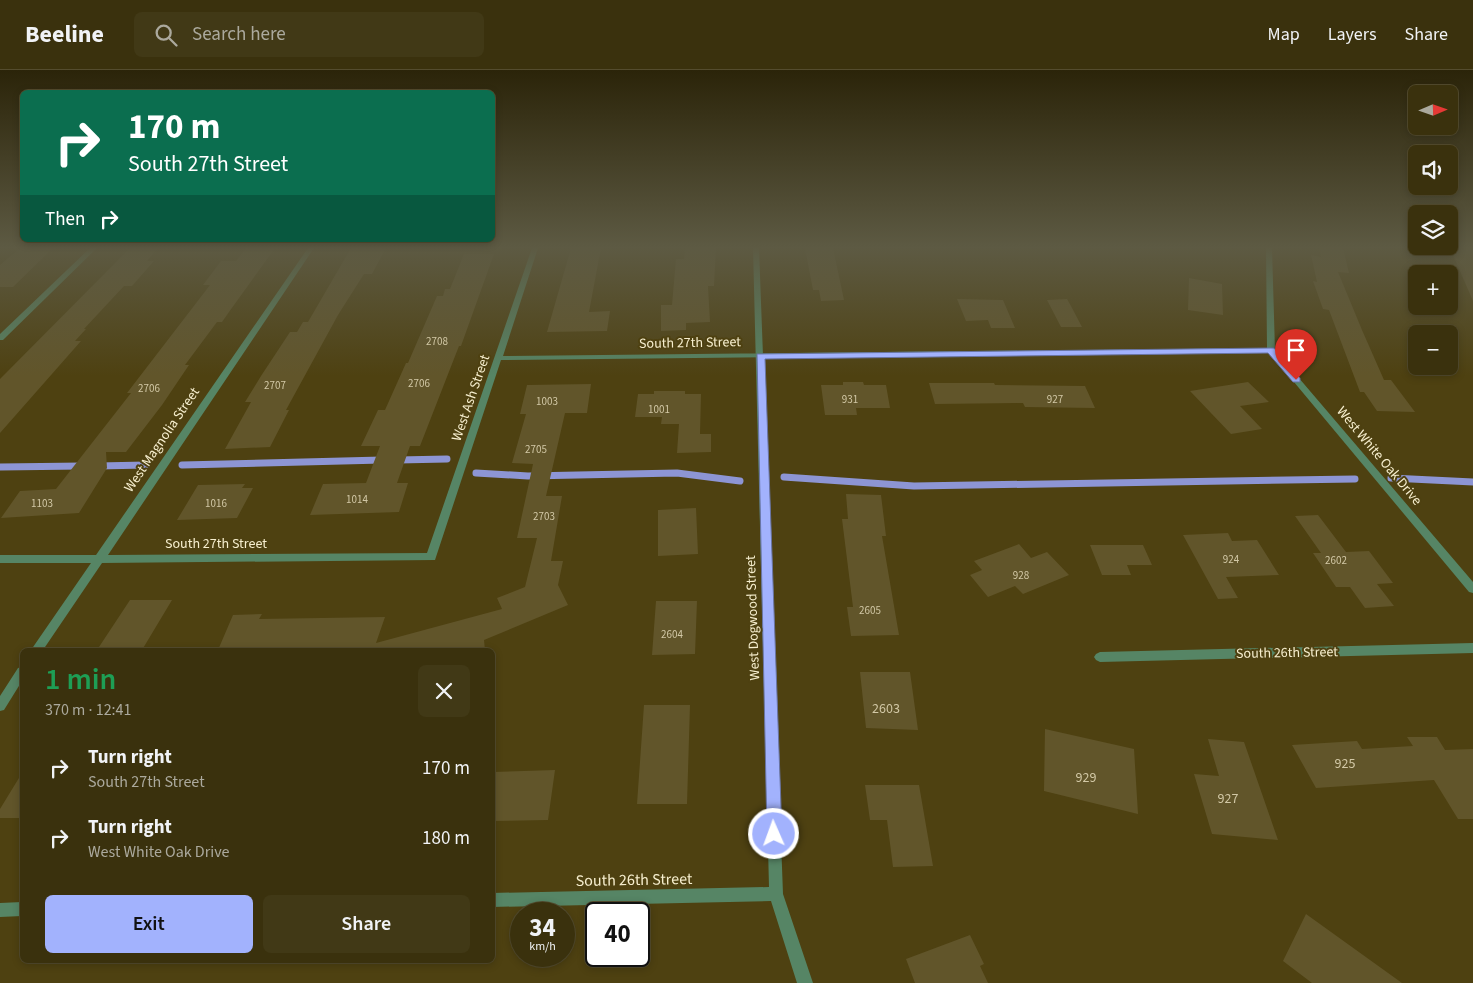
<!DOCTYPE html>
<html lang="en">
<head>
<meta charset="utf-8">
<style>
	:root { --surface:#3a310d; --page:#413916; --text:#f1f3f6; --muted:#aba99d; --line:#544c2e; --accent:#a2b2fd }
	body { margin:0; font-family:"Source Sans 3",sans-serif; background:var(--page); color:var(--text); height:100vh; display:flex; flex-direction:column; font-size:19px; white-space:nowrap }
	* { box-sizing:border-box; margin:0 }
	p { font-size:16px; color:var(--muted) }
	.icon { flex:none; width:28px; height:28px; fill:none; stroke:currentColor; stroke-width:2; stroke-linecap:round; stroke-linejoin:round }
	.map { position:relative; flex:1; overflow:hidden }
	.panel { position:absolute; left:20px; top:578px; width:475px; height:315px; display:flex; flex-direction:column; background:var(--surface); border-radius:8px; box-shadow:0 2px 8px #0003,0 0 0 1px var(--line) }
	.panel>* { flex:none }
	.guide { position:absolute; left:20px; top:20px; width:475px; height:152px; border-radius:8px; box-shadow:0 2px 8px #0003,0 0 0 1px var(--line); background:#0b6e4f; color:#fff; overflow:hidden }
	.needle { width:32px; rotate:88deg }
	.fabs { position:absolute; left:1408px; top:15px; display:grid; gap:10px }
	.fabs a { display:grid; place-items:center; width:50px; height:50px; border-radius:8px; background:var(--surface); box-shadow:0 2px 8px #0003,0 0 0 1px var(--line); font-size:25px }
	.speed { position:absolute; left:510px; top:832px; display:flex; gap:10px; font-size:25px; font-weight:700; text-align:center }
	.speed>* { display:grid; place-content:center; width:65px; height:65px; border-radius:50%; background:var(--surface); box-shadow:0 2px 8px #0003,0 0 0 1px var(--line); line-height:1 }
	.speed small { font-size:12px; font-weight:400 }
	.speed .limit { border:2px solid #111; border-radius:8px; background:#fff; color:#111 }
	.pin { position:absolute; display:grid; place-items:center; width:42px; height:42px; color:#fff; margin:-51px -21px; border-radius:50% 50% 50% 0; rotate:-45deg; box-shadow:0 0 5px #0007 }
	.pin .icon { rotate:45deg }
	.me { position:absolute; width:55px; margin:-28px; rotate:358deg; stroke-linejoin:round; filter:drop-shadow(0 0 4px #0008) }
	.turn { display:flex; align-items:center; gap:18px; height:105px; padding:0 25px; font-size:22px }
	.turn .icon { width:65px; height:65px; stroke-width:2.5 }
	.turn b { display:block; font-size:35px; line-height:42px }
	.then { display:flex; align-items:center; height:48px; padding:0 25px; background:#0003; gap:10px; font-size:19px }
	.round { display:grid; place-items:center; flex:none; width:52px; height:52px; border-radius:8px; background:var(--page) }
	.summary { display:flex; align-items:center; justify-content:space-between; height:85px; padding:0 25px }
	h1 { font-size:30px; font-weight:600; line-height:38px; color:#1e9e55 }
	.primary-button { display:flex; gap:10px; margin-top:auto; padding:10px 25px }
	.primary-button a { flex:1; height:58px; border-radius:8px; background:var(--accent); color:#111; font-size:20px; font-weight:600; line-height:58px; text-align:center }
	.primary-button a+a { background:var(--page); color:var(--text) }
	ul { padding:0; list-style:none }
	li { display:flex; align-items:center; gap:15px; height:70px; padding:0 25px }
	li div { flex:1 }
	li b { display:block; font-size:19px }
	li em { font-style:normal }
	header { display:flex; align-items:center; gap:30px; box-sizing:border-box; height:70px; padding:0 25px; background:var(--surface); border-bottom:1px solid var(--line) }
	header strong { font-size:24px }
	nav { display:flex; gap:28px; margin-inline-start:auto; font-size:18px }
	.search { width:350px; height:45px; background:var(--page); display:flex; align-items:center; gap:12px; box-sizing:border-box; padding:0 18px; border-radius:8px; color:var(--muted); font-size:19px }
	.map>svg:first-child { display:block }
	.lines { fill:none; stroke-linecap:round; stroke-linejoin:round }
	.stream { stroke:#8d95d4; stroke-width:7 }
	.building { fill:#61552a }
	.minor { fill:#568565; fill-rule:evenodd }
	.tertiary { fill:#568565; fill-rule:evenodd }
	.route { fill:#a2b2fd; stroke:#6974a4 }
	.labels { text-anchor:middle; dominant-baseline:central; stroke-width:4; stroke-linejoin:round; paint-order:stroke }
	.number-label { font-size:11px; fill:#d2c8a6 }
	.street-label { font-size:14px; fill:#f7efcf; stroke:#4e4111 }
	.near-number-label { font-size:14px; fill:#d2c8a6 }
	.near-street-label { font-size:16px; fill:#f7efcf; stroke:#4e4111 }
</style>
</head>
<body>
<header>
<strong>Beeline</strong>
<div class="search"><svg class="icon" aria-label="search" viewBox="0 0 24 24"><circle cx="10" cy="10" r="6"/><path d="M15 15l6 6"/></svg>Search here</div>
<nav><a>Map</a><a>Layers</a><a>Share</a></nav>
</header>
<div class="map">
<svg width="1473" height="913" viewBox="0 0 1473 913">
	<rect width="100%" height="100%" fill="#4e4111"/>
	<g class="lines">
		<!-- stream -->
		<path class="stream" d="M398,390L447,389
			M182,395L382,390
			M98,396L146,395
			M0,397L82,396
			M476,403L528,406L677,403L740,411
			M784,407L914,416L1355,409
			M1391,408L1473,412"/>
	</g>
	<!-- building -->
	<path class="building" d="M20,178H53L13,217H0V195Z
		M130,178H158L147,191H154L132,216H124L84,259H86L75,271H81L0,363V309Z
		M246,178H275L229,242L222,252H217L185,295H189L162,335L126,382H106L107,398L79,443L1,448L20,421L56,419L131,323H127L210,215H203L221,191H236Z
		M351,178H386L372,204H364L338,245L286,340H289L270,377L225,379L251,332H245L261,306L290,262H297L303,252H308Z
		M571,178H601L589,242L610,241L607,261L547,262Z
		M685,178H716L714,216H708L710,252L686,253V260L661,261V235H672L676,189H684Z
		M805,178H833L844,230L821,231L819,220H813Z
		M1319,178H1343L1349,203L1338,202L1362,260L1384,310H1391L1415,342L1377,341L1364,322H1360L1329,240L1323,239L1313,211L1317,212L1311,185L1321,187Z
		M1450,178H1473V231Z
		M464,184H494L461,276H459L420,376H410L397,413H408L399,442L310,445L323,414L366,413L380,376H361L378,340H385L406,293H408L437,226H443L445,219H450Z
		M1189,208L1222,214L1223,245L1188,240Z
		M957,229L1003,230L1015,258H991L988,250L966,251Z
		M1067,229L1071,236L1082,257H1061L1047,230Z
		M843,312H863L864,315H886L890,338H856L857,345H825L821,315H843Z
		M1248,312L1269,332L1240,336L1262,359L1231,364L1190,321Z
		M929,313H994L995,315L1085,316L1095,338L1025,337L1023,333L935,334Z
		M591,314L587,343H565L546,426H562L551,491H563L558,515L568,535L484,570L485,580H218L233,545L262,544L259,549L385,547L376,573L502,539L497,528L525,517L537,468H517L533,394L512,393L526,344H520L527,315Z
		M654,321H685V324H701L700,364H711V382L677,383L679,354H661L662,347H635L638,324H654Z
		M245,414L242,418H253L237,448L177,450L198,415Z
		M846,424L881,425L886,466H882L899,565L851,566L847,537H853L842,449H848Z
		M696,438L698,484L658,486V440Z
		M1318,445L1346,482L1369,481L1393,513L1377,514L1394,536L1365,538L1350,517H1336L1313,483H1321L1295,446Z
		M1228,463L1232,471L1257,470L1279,505L1226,507L1238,528L1218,529L1183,465Z
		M1019,474L1031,488L1047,482L1069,505L1023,524L1015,516L988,527L970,505L982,500L974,491Z
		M1090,475H1143L1152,495H1127L1131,505H1102Z
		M130,530H172L142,580H97Z
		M656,531H697L695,584L652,585Z
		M860,602H910L918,660L866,658Z
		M644,635H690L687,734H637Z
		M1045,659L1134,679L1138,744L1044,721Z
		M1407,667H1437L1445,680L1473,679V749H1458L1434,710L1316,718L1292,675L1357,671L1362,679L1413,676Z
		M1208,669L1244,672L1278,770L1212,764L1194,704L1219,706Z
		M555,700L548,750L492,751V702Z
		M22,703V748H0V739Z
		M865,715H919L933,796L893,797L887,750H870Z
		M1306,844L1402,913H1312L1283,891Z
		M970,865L984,894L980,896L988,913H915L906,889Z"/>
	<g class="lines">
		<!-- minor -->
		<path class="minor" d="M90,178H97L3,270H0V264Z
			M308,178H314L108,485L427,483L532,178H538L503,286L1267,278L1266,178H1272L1275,280L1473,512V523L1469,522L1269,282L501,290L435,490L102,493L43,580H31L91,493H0V485H96Z
			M1473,573V583L1100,592L1096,590L1094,587L1096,584L1100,582Z
			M22,597V611L4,640L0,641V626L18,598Z"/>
		<!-- tertiary -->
		<path class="tertiary" d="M753,178H759L783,824L813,913H797L771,831L492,837V823L769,817Z
			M22,832V846L0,847V833Z"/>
	</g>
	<!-- sky -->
	<linearGradient id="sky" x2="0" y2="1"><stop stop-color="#2b2409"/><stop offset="0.58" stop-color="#5d5a43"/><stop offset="1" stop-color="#5d5a43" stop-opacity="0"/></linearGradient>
	<rect width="1473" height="306" fill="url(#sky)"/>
	<!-- route -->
	<path class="route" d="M1271,278H1274L1300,308V312H1293L1268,283L765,289L782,764L780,770L774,772L769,770L767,764L757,284Z"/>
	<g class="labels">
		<!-- number labels -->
		<g class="number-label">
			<text x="437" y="271">2708</text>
			<text x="419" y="313">2706</text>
			<text x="275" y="315">2707</text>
			<text x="149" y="318">2706</text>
			<text x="850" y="329">931</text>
			<text x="1055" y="329">927</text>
			<text x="547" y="331">1003</text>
			<text x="659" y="339">1001</text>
			<text x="536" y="379">2705</text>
			<text x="357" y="429">1014</text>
			<text x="42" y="433">1103</text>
			<text x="216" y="433">1016</text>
			<text x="544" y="446">2703</text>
			<text x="1231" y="489">924</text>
			<text x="1336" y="490">2602</text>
			<text x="1021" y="505">928</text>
			<text x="870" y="540">2605</text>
			<text x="672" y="564">2604</text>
		</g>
		<!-- street labels -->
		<g class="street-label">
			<text transform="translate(690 273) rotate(-1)">South 27th Street</text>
			<text transform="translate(471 328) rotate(-71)">West Ash Street</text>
			<text transform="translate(162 370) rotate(-56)">West Magnolia Street</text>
			<text transform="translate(1379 386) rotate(50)">West White Oak Drive</text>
			<text x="216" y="474">South 27th Street</text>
			<text transform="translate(753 548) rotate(-92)">West Dogwood Street</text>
			<text transform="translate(1287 583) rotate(-1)">South 26th Street</text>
		</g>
		<!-- near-number labels -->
		<g class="near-number-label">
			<text x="886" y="639">2603</text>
			<text x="1345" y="694">925</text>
			<text x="1086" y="708">929</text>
			<text x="1228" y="729">927</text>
		</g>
		<!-- near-street labels -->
		<g class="near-street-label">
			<text transform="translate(634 810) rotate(-1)">South 26th Street</text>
		</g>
	</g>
</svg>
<div class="fabs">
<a><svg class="needle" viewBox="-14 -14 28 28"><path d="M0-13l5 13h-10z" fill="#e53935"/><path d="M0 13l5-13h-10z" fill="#aba99d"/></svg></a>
<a><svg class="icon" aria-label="sound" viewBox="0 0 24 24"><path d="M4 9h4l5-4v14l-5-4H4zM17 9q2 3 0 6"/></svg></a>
<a><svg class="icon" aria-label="layers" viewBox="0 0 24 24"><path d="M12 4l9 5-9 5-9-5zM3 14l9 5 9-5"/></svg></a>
<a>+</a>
<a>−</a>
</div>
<div class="speed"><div>34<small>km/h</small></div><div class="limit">40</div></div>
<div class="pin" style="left:1296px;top:310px;background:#d93025"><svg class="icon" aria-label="arrive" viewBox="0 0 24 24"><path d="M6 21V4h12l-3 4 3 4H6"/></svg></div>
<svg class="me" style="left:774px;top:764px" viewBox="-20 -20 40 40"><circle r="17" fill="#a2b2fd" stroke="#fff" stroke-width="3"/><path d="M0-11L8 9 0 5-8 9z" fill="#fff"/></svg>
<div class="guide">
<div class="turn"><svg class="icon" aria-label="right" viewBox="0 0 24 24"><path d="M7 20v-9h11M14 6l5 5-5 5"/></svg><div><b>170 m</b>South 27th Street</div></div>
<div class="then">Then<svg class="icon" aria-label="right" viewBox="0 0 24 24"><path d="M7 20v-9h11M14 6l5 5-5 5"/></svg></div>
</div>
<section class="panel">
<div class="summary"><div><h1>1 min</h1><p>370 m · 12:41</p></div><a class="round"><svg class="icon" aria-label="close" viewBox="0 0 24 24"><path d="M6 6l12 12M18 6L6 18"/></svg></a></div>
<ul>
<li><svg class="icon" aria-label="right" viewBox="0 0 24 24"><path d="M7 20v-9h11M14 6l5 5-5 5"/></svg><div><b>Turn right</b><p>South 27th Street</p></div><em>170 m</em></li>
<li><svg class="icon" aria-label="right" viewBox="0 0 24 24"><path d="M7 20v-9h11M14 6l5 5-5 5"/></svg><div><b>Turn right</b><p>West White Oak Drive</p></div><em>180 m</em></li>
</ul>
<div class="primary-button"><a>Exit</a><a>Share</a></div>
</section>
</div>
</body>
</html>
